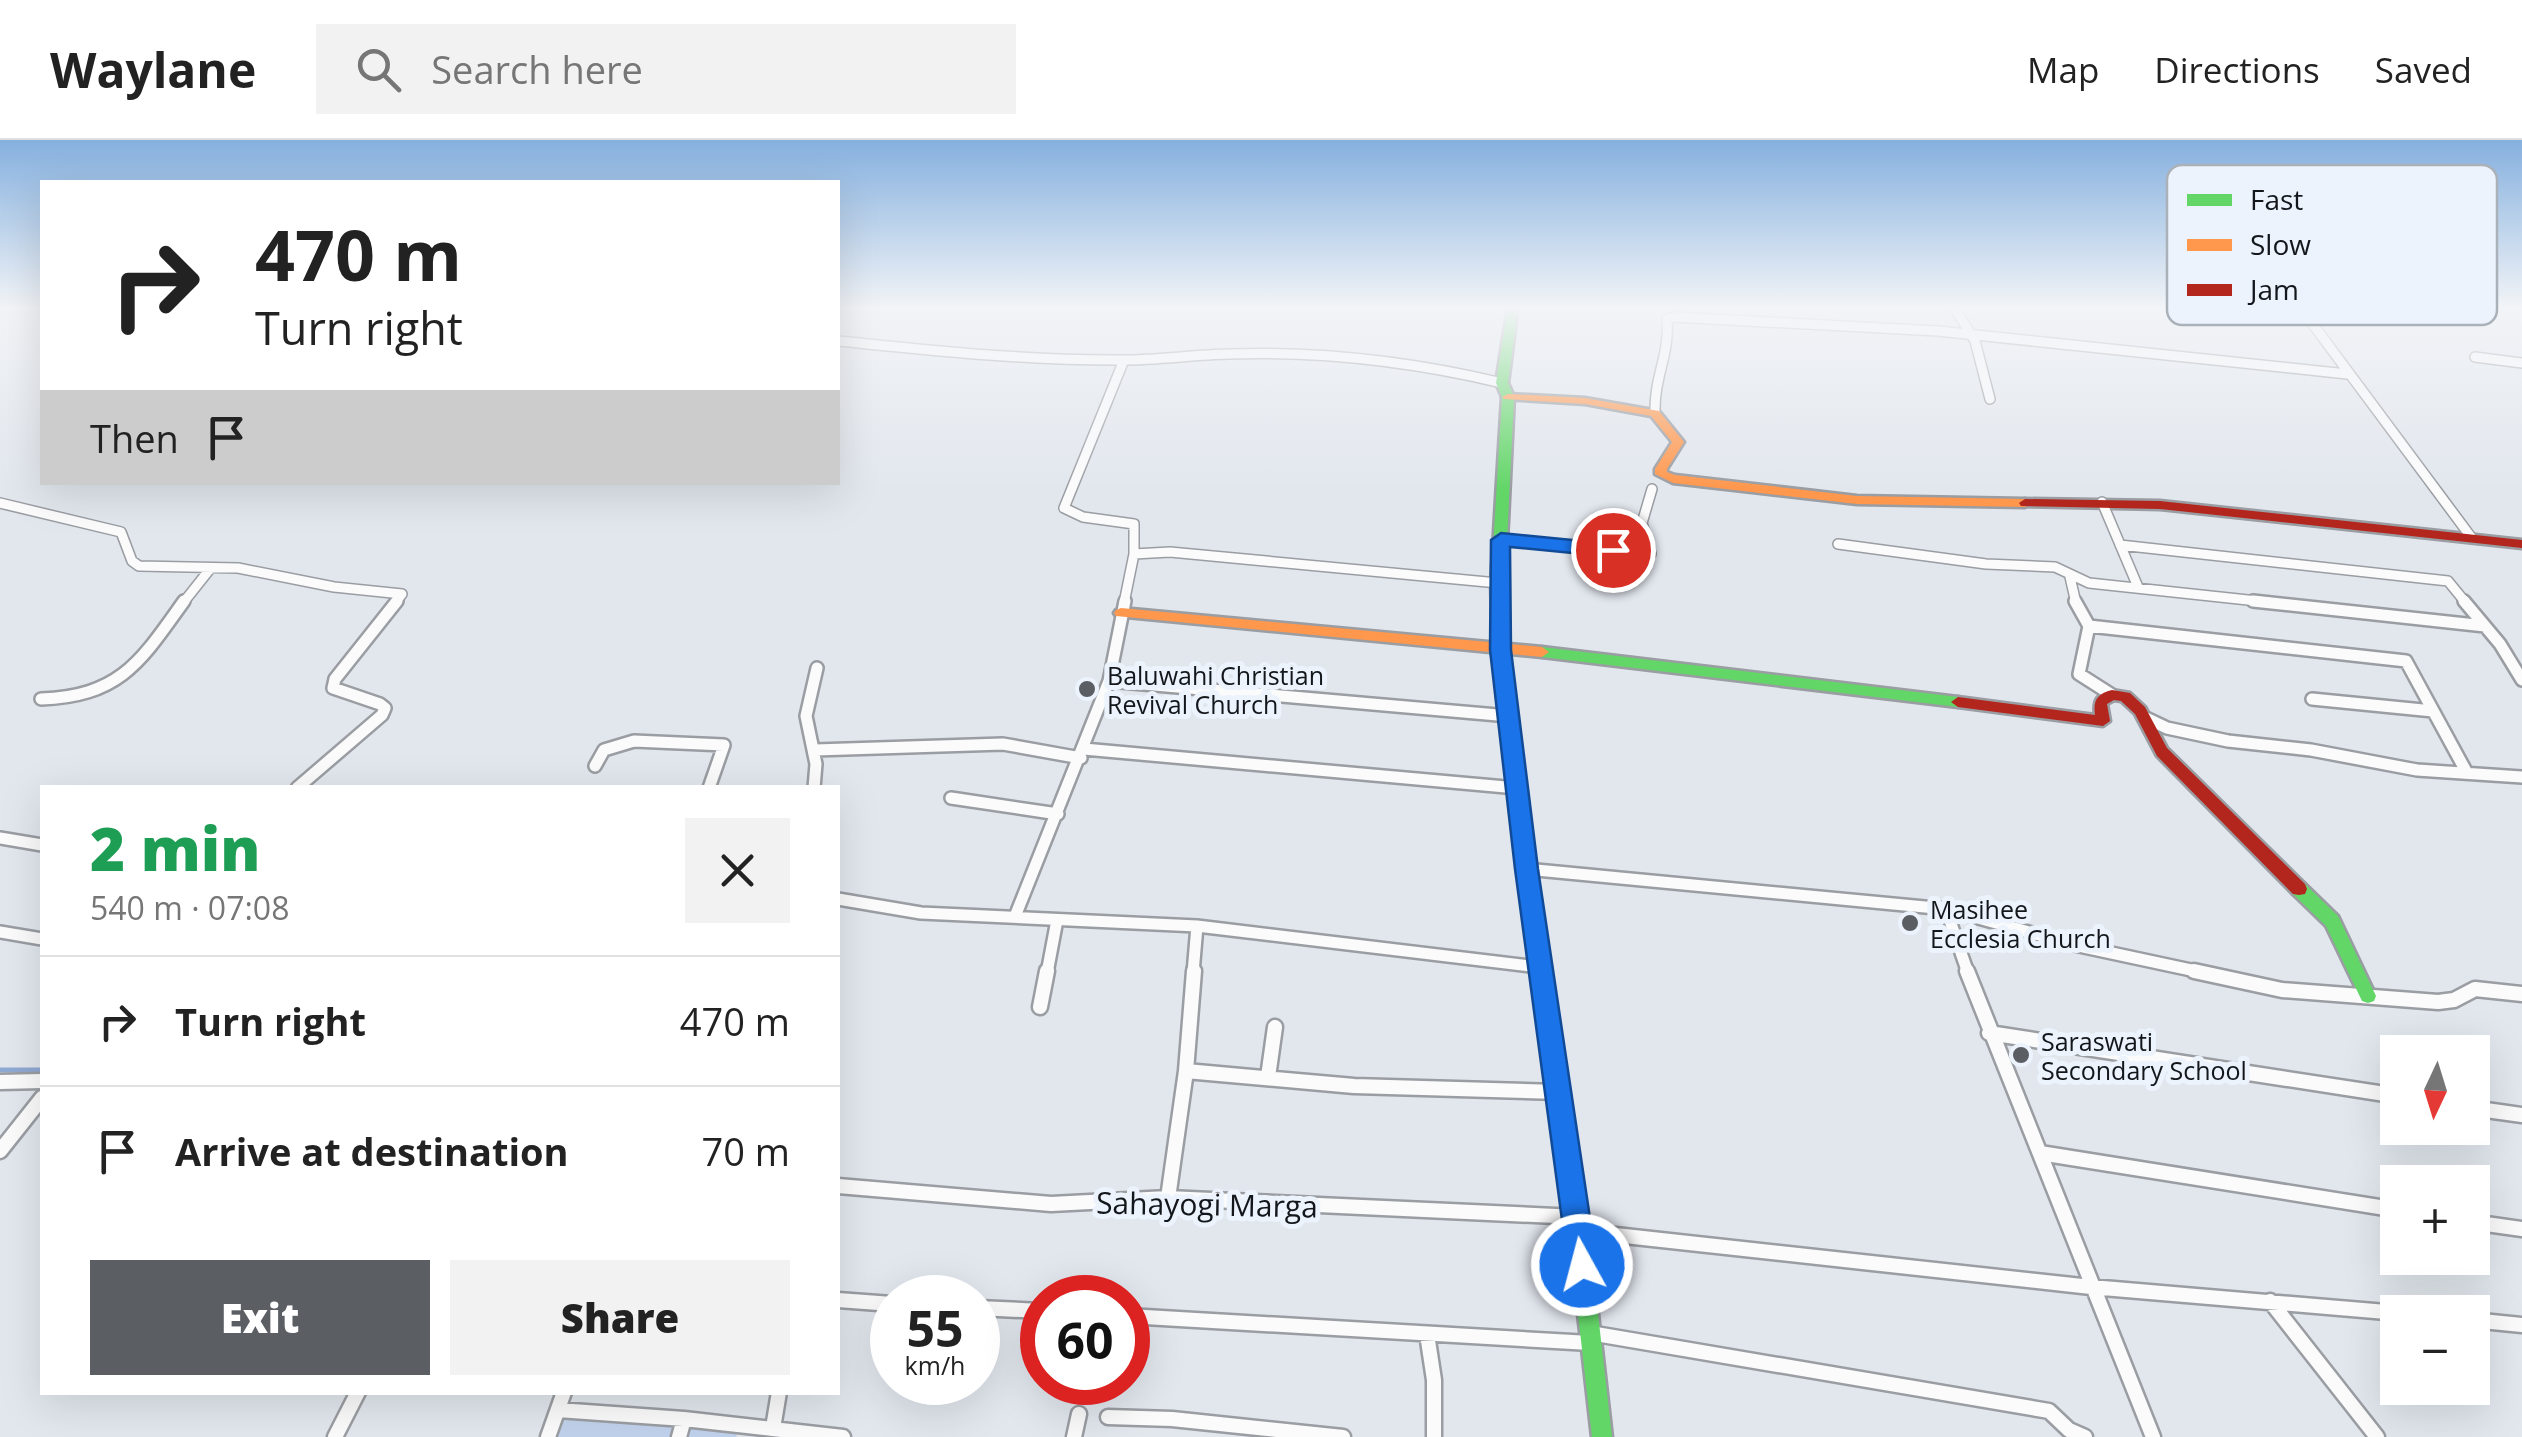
<!DOCTYPE html>
<html lang="en">
<head>
<meta charset="utf-8">
<style>
	:root { --surface:#fff; --page:#f2f2f2; --text:#222; --muted:#767676; --line:#e0e0e0; --accent:#5b5f64 }
	body { margin:0; font-family:"Open Sans",sans-serif; background:var(--page); color:var(--text); height:100vh; display:flex; flex-direction:column; font-size:38px; white-space:nowrap }
	* { box-sizing:border-box; margin:0 }
	p { font-size:32px; color:var(--muted) }
	.icon { flex:none; width:55px; height:55px; fill:none; stroke:currentColor; stroke-width:2; stroke-linecap:round; stroke-linejoin:round }
	.map { position:relative; flex:1; overflow:hidden }
	.details { position:absolute; left:40px; top:645px; width:800px; height:610px; display:flex; flex-direction:column; background:var(--surface); border-radius:0px; box-shadow:0 10px 40px #0002 }
	.details>* { flex:none }
	.banner { position:absolute; left:40px; top:40px; width:800px; height:305px; border-radius:0px; box-shadow:0 10px 40px #0002; background:#fff; color:var(--text); overflow:hidden }
	.needle { width:65px; rotate:184deg }
	.tools { position:absolute; left:2380px; top:895px; display:grid; gap:20px }
	.tools a { display:grid; place-items:center; width:110px; height:110px; border-radius:0px; background:var(--surface); box-shadow:0 10px 40px #0002; font-size:50px }
	.speed { position:absolute; left:870px; top:1135px; display:flex; gap:20px; font-size:50px; font-weight:700; text-align:center }
	.speed>* { display:grid; place-content:center; width:130px; height:130px; border-radius:50%; background:var(--surface); box-shadow:0 10px 40px #0002; line-height:1 }
	.speed small { font-size:25px; font-weight:400 }
	.speed .limit { border:15px solid #d22; background:#fff; color:#111 }
	.pin { position:absolute; display:grid; place-items:center; width:85px; height:85px; color:#fff; margin:-42px; border:5px solid #fff; border-radius:50%; box-shadow:0 2px 10px #0007 }
	.me { position:absolute; width:110px; margin:-55px; rotate:353deg; stroke-linejoin:round; filter:drop-shadow(0 0 8px #0008) }
	.turn { display:flex; align-items:center; gap:35px; height:210px; padding:0 50px; font-size:45px }
	.turn .icon { width:130px; height:130px; stroke-width:2.5 }
	.turn b { display:block; font-size:70px; line-height:85px }
	.then { display:flex; align-items:center; height:95px; padding:0 50px; background:#0003; gap:20px; font-size:38px }
	.round { display:grid; place-items:center; flex:none; width:105px; height:105px; border-radius:0px; background:var(--page) }
	.summary { display:flex; align-items:center; justify-content:space-between; height:170px; padding:0 50px }
	h1 { font-size:60px; font-weight:800; line-height:75px; color:#1e9e55 }
	.button { display:flex; gap:20px; margin-top:auto; padding:20px 50px }
	.button a { flex:1; height:115px; border-radius:0px; background:var(--accent); color:#fff; font-size:40px; font-weight:800; line-height:115px; text-align:center }
	.button a+a { background:var(--page); color:var(--text) }
	ul { padding:0; list-style:none }
	li { display:flex; align-items:center; gap:30px; height:130px; padding:0 50px; border-top:2px solid var(--line) }
	li div { flex:1 }
	li b { display:block; font-size:38px }
	li em { font-style:normal }
	header { display:flex; align-items:center; gap:60px; box-sizing:border-box; height:140px; padding:0 50px; background:var(--surface); border-bottom:2px solid var(--line) }
	header strong { font-size:48px }
	nav { display:flex; gap:55px; margin-inline-start:auto; font-size:35px }
	.search { width:700px; height:90px; background:var(--page); display:flex; align-items:center; gap:25px; box-sizing:border-box; padding:0 35px; border-radius:0px; color:var(--muted); font-size:38px }
	.map>svg:first-child { display:block }
	.green { fill:#c0d1eb }
	.lines { fill:none; stroke-linecap:round; stroke-linejoin:round }
	.stream { stroke:#90a9d2; stroke-width:5 }
	.street-far2-casing { stroke:#9a9da2; stroke-width:12 }
	.street-far1-casing { stroke:#9a9da2; stroke-width:16 }
	.street-casing { stroke:#9a9da2; stroke-width:19 }
	.fast-casing { stroke:#9a9da2; stroke-width:5 }
	.slow-casing { stroke:#9a9da2; stroke-width:5 }
	.jam-casing { stroke:#9a9da2; stroke-width:5 }
	.street-far2 { stroke:#fbfbfc; stroke-width:9 }
	.street-far1 { stroke:#fbfbfc; stroke-width:11 }
	.street { stroke:#fbfbfc; stroke-width:14 }
	.fast { fill:#63d668; fill-rule:evenodd }
	.slow { fill:#ff974d; fill-rule:evenodd }
	.jam { fill:#b3261e; fill-rule:evenodd }
	.route { fill:#1a73e8; stroke:#114b97; stroke-width:2.5 }
	.poi-dot { fill:#5b5f64; stroke:#ecf3fd; stroke-width:4 }
	.labels { text-anchor:middle; dominant-baseline:central; stroke-width:10; stroke-linejoin:round; paint-order:stroke }
	.poi-label { font-size:25px; fill:#13161a; stroke:#ecf3fd; text-anchor:start }
	.near-street-label { font-size:30px; fill:#13161a; stroke:#ecf3fd }
	.key { fill:#ecf3fd; stroke:#abb1b9; stroke-width:2.5 }
	.key-label { font-size:28px; fill:#13161a }
</style>
</head>
<body>
<header>
<strong>Waylane</strong>
<div class="search"><svg class="icon" aria-label="search" viewBox="0 0 24 24"><circle cx="10" cy="10" r="6"/><path d="M15 15l6 6"/></svg>Search here</div>
<nav><a>Map</a><a>Directions</a><a>Saved</a></nav>
</header>
<div class="map">
<svg width="2522" height="1297" viewBox="0 0 2522 1297">
	<rect width="100%" height="100%" fill="#e2e7ee"/>
	<!-- green -->
	<path class="green" d="M559,1274L738,1291L736,1297H550Z"/>
	<g class="lines">
		<!-- stream -->
		<path class="stream" d="M0,930H42"/>
		<defs>
			<path id="street-far2" d="M1954,167L1975,201L1990,259
				M2300,167L2471,397
				M838,201C930,210 1021,220 1113,220C1152,221 1190,215 1228,214C1319,211 1414,222 1502,243
				M2475,217L2522,223
				M1124,220L1064,368L1083,377L1134,384V414L1124,463
				M1655,273C1654,236 1670,215 1667,179L1674,177L1938,191L2347,234
				M2102,362L2138,447
				M0,363L121,392L132,421L139,426L238,428L334,447L402,454
				M1501,399L1651,414L1642,383L1652,349
				M1838,404L1986,424L2055,427L2089,443L2276,463
				M2120,405L2448,441L2466,463
				M1134,414L1170,412L1498,443
				M2070,437L2076,463
				M183,463L210,429
				M395,463L402,454"/>
			<path id="street-far1" d="M2075,461L2089,486L2406,521L2467,633
				M2253,461L2485,486
				M2464,461L2500,504L2522,540
				M2089,486L2079,534L2112,555
				M1109,541L1509,576
				M41,559C121,556 141,521 184,461
				M2312,559L2433,571
				M2146,578L2167,588L2228,601L2311,610L2417,630L2522,637
				M1084,609L1517,648
				M815,610L1003,604L1081,618
				M595,626L604,610L634,601L724,605L709,648
				M297,648L382,575L385,568L380,564L333,548L335,539L397,461
				M814,648L816,624L806,576L817,528
				M951,658L1058,674
				M0,698L42,705
				M1526,729L1946,769L2079,806L2205,833
				M838,759L921,773L1197,786L1539,827
				M1946,769L1968,833
				M1016,774L1109,541L1125,461
				M0,792L42,799
				M1047,833L1057,780
				M1193,833L1197,786"/>
			<path id="street" d="M1967,831L2153,1297
				M2194,831L2282,850L2438,862L2454,860L2475,849L2522,854
				M1040,867L1047,831
				M1989,893L2398,956
				M1186,931L1354,946L1558,952
				M1268,937L1275,887
				M0,942L42,941
				M2472,968L2522,975
				M0,1011L42,958
				M2040,1013L2398,1070
				M838,1046L1051,1064L1168,1058L1577,1077
				M1168,1058L1186,931L1194,831
				M2472,1082L2522,1089
				M1579,1091L2091,1147L2398,1173
				M838,1160L892,1164
				M2270,1161L2377,1297
				M978,1168L1042,1171
				M1128,1176L1590,1203
				M2472,1180L2522,1185
				M1590,1193L2049,1271L2069,1290L2085,1297
				M1427,1194L1434,1240V1297
				M558,1270L684,1279L679,1297
				M1108,1277L1172,1279L1343,1297
				M684,1279L843,1297
				M773,1288L779,1252
				M335,1297L358,1252
				M548,1297L564,1252
				M1074,1297L1079,1274"/>
			<path id="fast" d="M1508,167H1518L1508,243L1514,257L1505,443L1507,510L1521,620L1514,626L1507,620L1493,510L1491,443L1502,257L1496,243Z
				M1542,507L1958,557L1965,562L1958,567L1542,517L1535,512Z
				M2299,743L2305,744L2338,776L2376,856L2374,861L2368,863L2362,861L2326,786L2293,754L2291,749L2293,744Z
				M1578,1077L1585,1079L1588,1086L1612,1297H1592L1568,1086L1571,1079Z"/>
			<path id="slow" d="M1508,254L1585,258L1659,271L1684,302L1667,329V332L1675,335L1857,356L2025,359L2031,363L2025,367L1857,364L1673,343L1655,334V329L1672,302L1651,276L1585,264L1504,259L1502,257Z
				M1121,468L1542,507L1549,512L1542,517L1116,476L1114,473L1116,470Z"/>
			<path id="jam" d="M2025,359L2160,361L2522,400V408L2160,369L2021,366L2019,363Z
				M2112,550L2130,553L2145,567L2167,608L2305,744L2307,749L2305,754L2299,755L2293,754L2157,616L2135,574L2121,561L2114,560L2107,564L2110,581L2103,586L1958,567L1951,562L1958,557L2095,575C2093,560 2097,554 2112,550Z
				M1514,614L1521,620L1547,827L1588,1086L1585,1093L1578,1095L1571,1093L1568,1086L1531,827L1507,620Z"/>
		</defs>
		<!-- street-far2 casing -->
		<use href="#street-far2" class="street-far2-casing"/>
		<!-- street-far1 casing -->
		<use href="#street-far1" class="street-far1-casing"/>
		<!-- street casing -->
		<use href="#street" class="street-casing"/>
		<!-- fast casing -->
		<use href="#fast" class="fast-casing"/>
		<!-- slow casing -->
		<use href="#slow" class="slow-casing"/>
		<!-- jam casing -->
		<use href="#jam" class="jam-casing"/>
		<!-- street-far2 -->
		<use href="#street-far2" class="street-far2"/>
		<!-- street-far1 -->
		<use href="#street-far1" class="street-far1"/>
		<!-- street -->
		<use href="#street" class="street"/>
		<!-- fast -->
		<use href="#fast" class="fast"/>
		<!-- slow -->
		<use href="#slow" class="slow"/>
		<!-- jam -->
		<use href="#jam" class="jam"/>
	</g>
	<!-- sky -->
	<linearGradient id="sky" x2="0" y2="1"><stop stop-color="#85b0df"/><stop offset="0.48" stop-color="#f2f4f7"/><stop offset="1" stop-color="#f2f4f7" stop-opacity="0"/></linearGradient>
	<rect width="2522" height="349" fill="url(#sky)"/>
	<!-- route -->
	<path class="route" d="M1501,393L1613,404L1623,410L1613,417L1510,407L1511,510L1538,729L1597,1125L1593,1135L1582,1139L1572,1135L1568,1125L1515,729L1490,510L1491,400Z"/>
	<!-- markers -->
	<g class="poi-dot">
		<circle cx="1087" cy="549" r="10"/>
		<circle cx="1910" cy="783" r="10"/>
		<circle cx="2021" cy="915" r="10"/>
	</g>
	<g class="labels">
		<!-- poi labels -->
		<g class="poi-label">
			<text x="1107" y="535">Baluwahi Christian<tspan x="1107" dy="29">Revival Church</tspan></text>
			<text x="1930" y="769">Masihee<tspan x="1930" dy="29">Ecclesia Church</tspan></text>
			<text x="2041" y="901">Saraswati<tspan x="2041" dy="29">Secondary School</tspan></text>
		</g>
		<!-- near-street labels -->
		<g class="near-street-label">
			<text transform="translate(1207 1064) rotate(1)">Sahayogi Marga</text>
		</g>
	</g>
	<!-- legend -->
	<rect x="2167" y="25" width="330" height="160" rx="15" class="key"/>
	<rect x="2187" y="54" width="45" height="12" fill="#63d668"/>
	<rect x="2187" y="99" width="45" height="12" fill="#ff974d"/>
	<rect x="2187" y="144" width="45" height="12" fill="#b3261e"/>
	<g class="key-label">
		<text x="2250" y="70">Fast</text>
		<text x="2250" y="115">Slow</text>
		<text x="2250" y="160">Jam</text>
	</g>
</svg>
<div class="tools">
<a><svg class="needle" viewBox="-14 -14 28 28"><path d="M0-13l5 13h-10z" fill="#e53935"/><path d="M0 13l5-13h-10z" fill="#767676"/></svg></a>
<a>+</a>
<a>−</a>
</div>
<div class="speed"><div>55<small>km/h</small></div><div class="limit">60</div></div>
<div class="pin" style="left:1613px;top:410px;background:#d93025"><svg class="icon" aria-label="arrive" viewBox="0 0 24 24"><path d="M6 21V4h12l-3 4 3 4H6"/></svg></div>
<svg class="me" style="left:1582px;top:1125px" viewBox="-20 -20 40 40"><circle r="17" fill="#1a73e8" stroke="#fff" stroke-width="3"/><path d="M0-11L8 9 0 5-8 9z" fill="#fff"/></svg>
<div class="banner">
<div class="turn"><svg class="icon" aria-label="right" viewBox="0 0 24 24"><path d="M7 20v-9h11M14 6l5 5-5 5"/></svg><div><b>470 m</b>Turn right</div></div>
<div class="then">Then<svg class="icon" aria-label="arrive" viewBox="0 0 24 24"><path d="M6 21V4h12l-3 4 3 4H6"/></svg></div>
</div>
<section class="details">
<div class="summary"><div><h1>2 min</h1><p>540 m · 07:08</p></div><a class="round"><svg class="icon" aria-label="close" viewBox="0 0 24 24"><path d="M6 6l12 12M18 6L6 18"/></svg></a></div>
<ul>
<li><svg class="icon" aria-label="right" viewBox="0 0 24 24"><path d="M7 20v-9h11M14 6l5 5-5 5"/></svg><div><b>Turn right</b></div><em>470 m</em></li>
<li><svg class="icon" aria-label="arrive" viewBox="0 0 24 24"><path d="M6 21V4h12l-3 4 3 4H6"/></svg><div><b>Arrive at destination</b></div><em>70 m</em></li>
</ul>
<div class="button"><a>Exit</a><a>Share</a></div>
</section>
</div>
</body>
</html>
